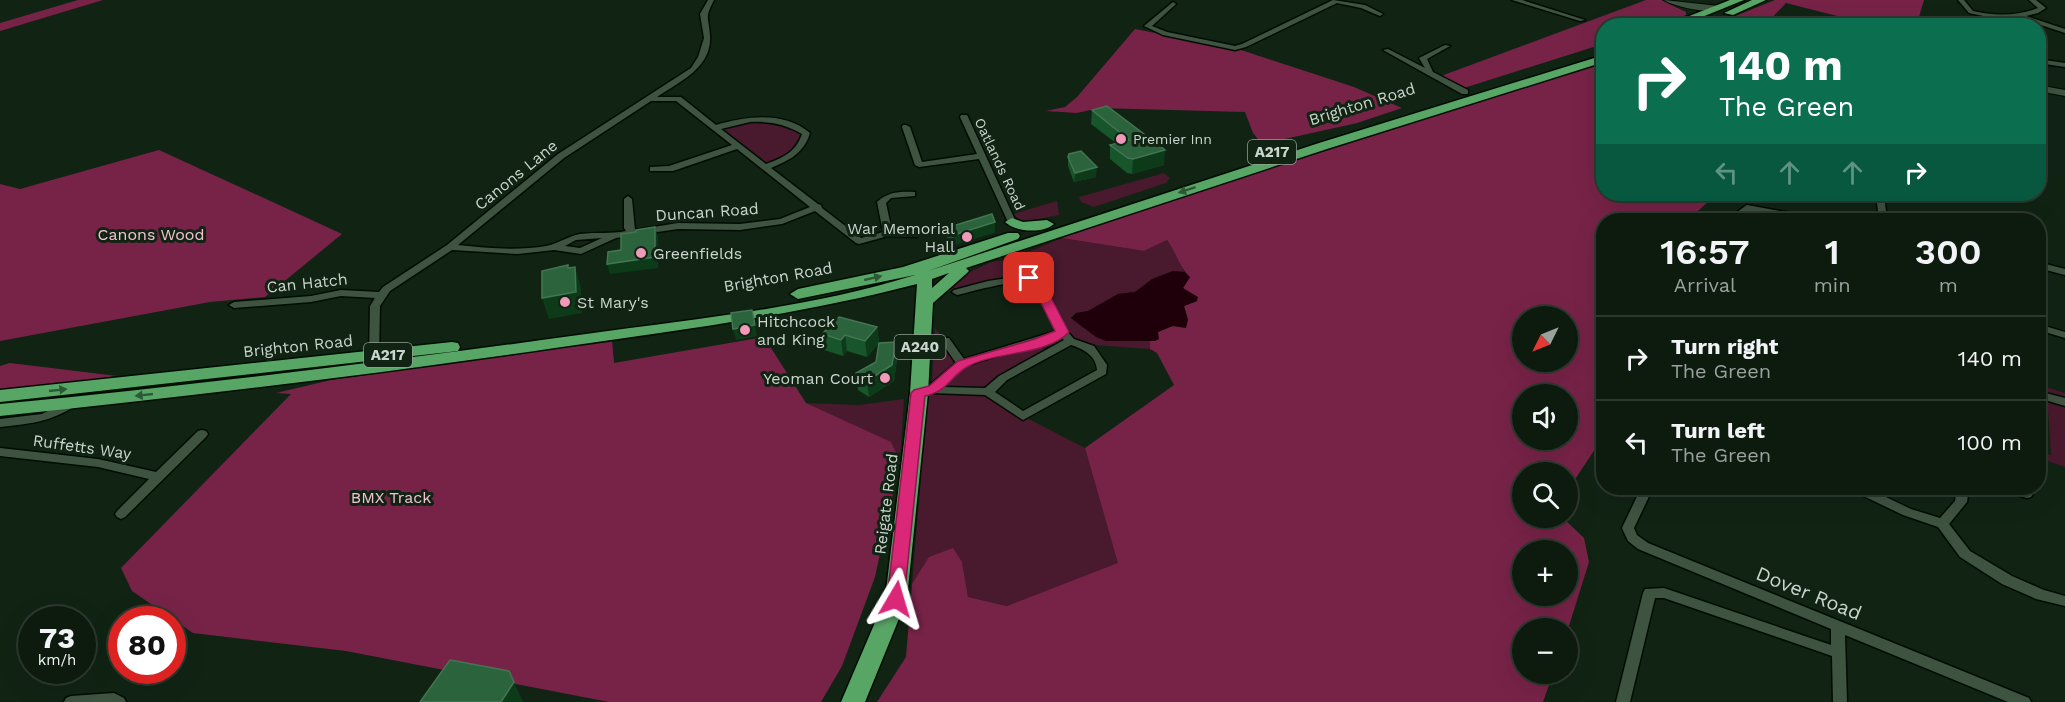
<!DOCTYPE html>
<html lang="en">
<head>
<meta charset="utf-8">
<style>
	:root { --surface:#0d1b0f; --page:#1b281d; --text:#f1f3f6; --muted:#9aa19e; --line:#2d392f }
	body { margin:0; font-family:"Work Sans",sans-serif; background:var(--page); color:var(--text); height:100vh; display:flex; flex-direction:column; font-size:22px; white-space:nowrap }
	* { box-sizing:border-box; margin:0 }
	p { font-size:20px; color:var(--muted) }
	.icon { flex:none; width:33px; height:33px; fill:none; stroke:currentColor; stroke-width:2; stroke-linecap:round; stroke-linejoin:round }
	.map { position:relative; flex:1; overflow:hidden }
	.sheet { position:absolute; left:1596px; top:213px; width:450px; height:282px; display:flex; flex-direction:column; background:var(--surface); border-radius:24px; box-shadow:0 6px 24px #0002,0 0 0 2px var(--line) }
	.sheet>* { flex:none }
	.hud { position:absolute; left:1596px; top:18px; width:450px; height:183px; border-radius:24px; box-shadow:0 6px 24px #0002,0 0 0 2px var(--line); background:#0b6e4f; color:#fff; overflow:hidden }
	.needle { width:39px; rotate:227deg }
	.tools { position:absolute; left:1512px; top:306px; display:grid; gap:12px }
	.tools a { display:grid; place-items:center; width:66px; height:66px; border-radius:50%; background:var(--surface); box-shadow:0 6px 24px #0002,0 0 0 2px var(--line); font-size:30px }
	.speed { position:absolute; left:18px; top:606px; display:flex; gap:12px; font-size:30px; font-weight:700; text-align:center }
	.speed>* { display:grid; place-content:center; width:78px; height:78px; border-radius:50%; background:var(--surface); box-shadow:0 6px 24px #0002,0 0 0 2px var(--line); line-height:1 }
	.speed small { font-size:15px; font-weight:400 }
	.speed .limit { border:9px solid #d22; background:#fff; color:#111 }
	.pin { position:absolute; display:grid; place-items:center; width:51px; height:51px; color:#fff; margin:-26px; border-radius:12px; box-shadow:0 3px 9px #0006 }
	.me { position:absolute; width:66px; margin:-33px; rotate:7deg; stroke-linejoin:round; filter:drop-shadow(0 0 4px #0008) }
	.turn { display:flex; align-items:center; gap:21px; height:126px; padding:0 24px; font-size:27px }
	.turn .icon { width:78px; height:78px; stroke-width:2.5 }
	.turn b { display:block; font-size:42px; line-height:51px }
	.lanes { display:flex; align-items:center; height:57px; padding:0 24px; background:#0003; justify-content:center; gap:30px; direction:ltr }
	.lanes .off { opacity:.35 }
	.eta { display:flex; justify-content:space-evenly; align-items:center; height:102px; text-align:center }
	.eta b { font-size:36px; font-weight:600; line-height:42px }
	ul { padding:0; list-style:none }
	li { display:flex; align-items:center; gap:18px; height:84px; padding:0 24px; border-top:2px solid var(--line) }
	li div { flex:1 }
	li b { display:block; font-size:22px }
	li em { font-style:normal }
	.map>svg:first-child { display:block }
	.green { fill:#49192d }
	.forest { fill:#772348; fill-rule:evenodd }
	.water { fill:#1f000a }
	.lines { fill:none; stroke-linecap:round; stroke-linejoin:round }
	.minor-casing { stroke:#000d02; stroke-width:3 }
	.tertiary-casing { stroke:#000d02; stroke-width:2 }
	.trunk-casing { stroke:#000d02; stroke-width:3 }
	.minor { fill:#3f5341; fill-rule:evenodd }
	.tertiary { fill:#3f5341; fill-rule:evenodd }
	.trunk { fill:#58a666; fill-rule:evenodd }
	.wall { fill:#17552a }
	.shaded-wall { fill:#0d3b1a }
	.building { fill:#2b633c; stroke:#447552; stroke-width:1.5 }
	.oneway { fill:#2d5835 }
	.route { fill:#db2777; stroke:#8e194d; stroke-width:1.5 }
	.poi-dot { fill:#ef9ab8; stroke:#112414; stroke-width:2 }
	.labels { text-anchor:middle; dominant-baseline:central; stroke-width:6; stroke-linejoin:round; paint-order:stroke }
	.far-poi-label { font-size:14px; fill:#cad6cc; stroke:#112414; text-anchor:start }
	.far-street-label { font-size:14px; fill:#cad6cc; stroke:#112414 }
	.shield { fill:#112414; stroke:#92a195; stroke-width:1.5 }
	.shield-label { font-size:15px; font-weight:bold; fill:#cad6cc }
	.street-label { font-size:16px; fill:#cad6cc; stroke:#112414 }
	.poi-label { font-size:16px; fill:#cad6cc; stroke:#112414; text-anchor:start }
	.park-label { font-size:16px; fill:#f4c2d2; stroke:#112414 }
	.near-street-label { font-size:20px; fill:#cad6cc; stroke:#112414 }
</style>
</head>
<body>
<div class="map">
<svg width="2065" height="702" viewBox="0 0 2065 702">
	<rect width="100%" height="100%" fill="#112414"/>
	<!-- green -->
	<path class="green" d="M765,119L806,133L803,145L767,167L714,128Z
		M1164,173L1170,178L1166,183L1094,207L1081,202L1079,197Z
		M1057,201L1059,215L1022,222L1013,214Z
		M1062,238L1144,251L1167,240L1178,254L1184,272L1173,271L1159,276L1135,292L1118,294L1088,311L1076,313L1071,318C1104,345 1110,341 1150,339V349L1094,345L1073,337L1042,278L1022,274L941,293L955,279L991,262L1012,259Z
		M935,328L963,364L1037,343L1047,352L989,391L1023,416L1085,448L1119,564L1008,606L968,597L962,562L912,584L928,396L934,390L932,383Z
		M2039,385L2065,393V467L2039,458V452L2051,455L2048,411L2039,407Z
		M904,399L900,461L891,443L806,403L859,405Z"/>
	<!-- forest -->
	<path class="forest" d="M78,0H103L0,31V23Z
		M1646,0H1661L1686,12V15L1658,25L1604,26L1603,44L1464,88L1441,76Z
		M1775,0H1924L1918,20L1941,25L1884,26L1861,22L1786,3L1765,25H1713Z
		M1135,29L1241,50L1354,87L1402,108L1357,123L1262,144L1253,133L1245,112L1099,108L1077,113L1046,111L1065,107L1077,97Z
		M1603,62L1604,194H1712L1710,200L1688,220H1604L1603,437L1568,490V472H1522V518H1563L1584,538L1589,562L1568,629L1522,628V674H1553L1543,702H877L906,657L912,584L929,557L953,548L962,562L968,597L1007,606L1118,563L1085,448L1174,385L1157,353L1150,349V339L1155,341L1158,332L1188,320L1184,306L1197,301L1183,288L1190,277C1180,268 1176,252 1167,240L1144,251L1062,238L1283,163ZM1522,316H1568V362H1522ZM1522,394H1568V440H1522ZM1522,550H1568V596H1522Z
		M159,150L342,234L265,297L210,302L0,341V184L20,189Z
		M764,337L806,403L891,442L900,461L875,577L842,666L821,702H609L346,651L193,633L132,591L121,568L291,394L276,393L331,380L612,340L614,363Z
		M10,363L117,376L0,392V366Z"/>
	<!-- water -->
	<path class="water" d="M1173,271L1184,272L1190,277L1183,288L1198,297L1197,301L1184,306L1188,320L1186,328L1172,326L1158,332L1159,339L1155,341H1106L1096,337L1071,318L1076,313L1088,311L1118,294L1135,292L1152,279Z"/>
	<g class="lines">
		<defs>
			<path id="minor" d="M708,0H714C704,19 709,17 710,36C712,68 679,82 657,97H681L716,125C747,116 784,111 810,133C804,153 790,160 771,168L818,204L821,205L822,208L861,238L883,232L877,202C887,192 901,191 915,192V196L891,198L886,203L892,231L917,233L919,235L917,237L888,236L859,244L856,243L815,211L782,224L740,230L678,229L616,238L581,254L554,250L518,254L452,250L390,291L380,306L379,357L374,360L369,357L370,306L375,298L341,296L311,302L234,308L229,305L234,302L311,296L341,290L379,292L383,287L447,245L558,154L691,68L698,57L704,38L700,14ZM651,101H676L732,145L669,166L650,167V171H673L737,149L810,207L780,219L740,224L678,223L635,230L632,199L628,196L624,199V228L626,231C611,234 596,232 580,234C568,236 558,244 546,246C517,251 486,248 458,245L564,158ZM750,122C769,121 785,124 802,134C796,152 783,158 766,164L721,129ZM602,238L580,248L565,246L576,240Z
				M1333,0L1365,5L1383,14L1380,16L1361,8L1337,3L1246,47L1235,50L1163,35L1144,26L1173,2L1176,4L1175,5L1152,26L1167,32L1235,46L1242,44Z
				M1512,0H1522L1585,20L1580,21Z
				M1958,0H1964L1973,11C1994,16 2018,16 2038,8L2029,0H2036L2046,8L2038,13L2026,16L2065,29V33L2017,17H1988L1969,13Z
				M1793,20L1822,24L1825,26L1793,24L1778,26Z
				M1445,45L1450,46L1427,59L1433,72L1468,90V94H1462L1383,50L1388,49L1425,68L1419,58Z
				M2038,59L2065,63V67L2038,63Z
				M961,115H967L968,117L1016,222L1015,224H1009L1008,222L979,159L919,167L915,165L902,127L903,125H906L910,127L922,162L977,154L960,117Z
				M1876,194H1884L1887,220H1879Z
				M1747,205L1813,217L1817,220H1801L1749,211L1743,216H1737V212Z
				M2038,262L2065,269V275L2038,268Z
				M1029,275L1043,283L1067,331L1074,339L1094,346L1107,365L1106,374L1023,420L985,395L932,393L919,397L915,396L914,393L915,390L930,385L956,363L940,340L941,338H949L964,359L1056,331L1034,285C1019,277 974,291 957,295L952,292L954,290L988,281ZM1060,336L1064,340L999,376L985,388L943,387L956,373L968,365ZM1071,345C1083,349 1096,355 1097,370L1023,411L995,392L1007,380Z
				M2038,324L2065,332V338L2038,330Z
				M2038,391L2065,398V406L2038,398Z
				M71,399L77,403L75,406C51,422 28,424 0,427V419L42,414Z
				M202,430L206,431L208,434L206,437L125,517L121,519L117,517L115,514L117,511L149,479L98,467L0,456V448L98,459L156,472L198,431Z
				M1641,488H1653L1634,528L1637,535L1648,543L2029,698L2031,702H2008L1845,635L1847,702H1833L1832,656L1664,598H1655L1630,702H1616L1643,593L1645,589L1664,588L1831,645V629L1638,549L1628,541L1622,528Z
				M1851,488H1867L1911,509L1940,518L1955,501L1957,488H1969L1967,502L1949,524L1970,551L2012,576L2044,590L2065,596V606L2036,599L2002,584L1960,557L1938,527L1903,515L1853,491Z
				M1999,488H2019L2031,491L2033,494L2031,497L2027,498L2001,491Z
				M114,693L124,698L126,702H64L66,698L71,696Z"/>
			<path id="tertiary" d="M1664,0L1719,6L1723,8C1712,15 1675,7 1664,0Z
				M1696,22L1701,26L1692,25Z
				M2038,85L2065,90V96L2038,91Z"/>
			<path id="trunk" d="M1730,0H1744L1680,26H1664Z
				M1752,0H1766L1733,15L1724,13Z
				M1604,55V62L1327,149L966,268L969,271L966,274L933,303L928,393L907,599L865,702H841L885,599L910,393L917,284C798,315 676,331 555,348C370,375 185,397 0,416V404C196,385 391,361 586,334C694,319 811,308 915,275L798,299L790,294L798,289L903,267L1008,233H1018L1020,236L1018,239L928,271L1319,143ZM949,273L932,288V279Z
				M1012,218L1023,222L1047,220L1054,224C1043,234 1015,232 1005,222Z
				M452,342L458,343L460,347L458,351L0,402V390Z"/>
		</defs>
		<!-- minor casing -->
		<use href="#minor" class="minor-casing"/>
		<!-- tertiary casing -->
		<use href="#tertiary" class="tertiary-casing"/>
		<!-- trunk casing -->
		<use href="#trunk" class="trunk-casing"/>
		<!-- minor -->
		<use href="#minor" class="minor"/>
		<!-- tertiary -->
		<use href="#tertiary" class="tertiary"/>
		<!-- trunk -->
		<use href="#trunk" class="trunk"/>
	</g>
	<!-- wall -->
	<path class="wall" d="M1092,110L1164,165L1132,174L1127,173L1110,159V145L1116,143L1091,124Z
		M1068,157L1096,177L1074,182L1068,166Z
		M995,222V232L954,245L947,238L946,228Z
		M877,327L879,343L867,357L847,351L843,356L824,350L822,334Z
		M897,359L894,381L869,397L858,390L856,373L876,362Z"/>
	<!-- shaded-wall -->
	<path class="shaded-wall" d="M1165,150L1164,165L1132,174L1133,159Z
		M1097,167L1096,177L1074,182L1075,173Z
		M995,222V232L954,245V235Z
		M655,227L658,237V268L610,274L607,264Z
		M575,267L581,288L582,313L549,319L542,298Z
		M755,325L757,336L736,340L733,329Z
		M877,327L879,343L867,357L865,341Z
		M845,335L847,351L843,356L841,340Z
		M896,342L897,359L894,381L869,397L867,381Z
		M514,682L523,702H501Z"/>
	<!-- building -->
	<path class="building" d="M1107,106L1165,150L1133,159L1128,158L1110,145L1129,140L1092,110Z
		M1081,151L1097,167L1075,173L1068,157L1069,154Z
		M992,214L995,222L954,235L946,228Z
		M655,227V257L607,264L608,252L621,250V234L636,232V230Z
		M568,265V268L575,267L576,292L542,298V271Z
		M752,310L755,325L733,329L731,313Z
		M839,317L877,327L865,341L845,335L841,340L822,334Z
		M896,342L892,365L867,381L856,373L876,362L879,343Z
		M450,660L509,671L514,682L501,702H420Z"/>
	<!-- one-way arrows -->
	<defs><path id="oneway-solid" d="M-6-.8H1V-3.2L6.5 0L1 3.2V.8H-6Z" transform="scale(1.5)"/></defs>
	<g class="oneway">
		<use href="#oneway-solid" transform="translate(1187 190) rotate(162)"/>
		<use href="#oneway-solid" transform="translate(873 278) rotate(-13)"/>
		<use href="#oneway-solid" transform="translate(58 390) rotate(-6)"/>
		<use href="#oneway-solid" transform="translate(144 395) rotate(174)"/>
	</g>
	<!-- route -->
	<path class="route" d="M1029,274L1042,280L1069,332C1047,356 994,351 967,367C950,377 947,392 925,396L904,599L902,604H889L887,599L911,393L914,390L929,386L958,361L1032,340L1055,331L1032,285L1022,278Z"/>
	<!-- markers -->
	<g class="poi-dot">
		<circle cx="1121" cy="139" r="6"/>
		<circle cx="967" cy="237" r="6"/>
		<circle cx="641" cy="253" r="6"/>
		<circle cx="565" cy="302" r="6"/>
		<circle cx="745" cy="330" r="6"/>
		<circle cx="885" cy="378" r="6"/>
	</g>
	<g class="labels">
		<!-- far-poi labels -->
		<g class="far-poi-label">
			<text x="1133" y="139">Premier Inn</text>
		</g>
		<!-- far-street labels -->
		<g class="far-street-label">
			<text transform="translate(1000 164) rotate(65)">Oatlands Road</text>
		</g>
		<!-- shield labels -->
		<g class="shield">
			<rect x="1248" y="140" width="48" height="24" rx="4.5"/>
			<rect x="894.5" y="335" width="51" height="24" rx="4.5"/>
			<rect x="364" y="343" width="48" height="24" rx="4.5"/>
		</g>
		<g class="shield-label">
			<text x="1272" y="152">A217</text>
			<text x="920" y="347">A240</text>
			<text x="388" y="355">A217</text>
		</g>
		<!-- street labels -->
		<g class="street-label">
			<text transform="translate(1362 104) rotate(-17)">Brighton Road</text>
			<text transform="translate(516 175) rotate(-39)">Canons Lane</text>
			<text transform="translate(707 212) rotate(-4)">Duncan Road</text>
			<text transform="translate(778 277) rotate(-10)">Brighton Road</text>
			<text transform="translate(307 283) rotate(-6)">Can Hatch</text>
			<text transform="translate(298 346) rotate(-6)">Brighton Road</text>
			<text transform="translate(82 447) rotate(8)">Ruffetts Way</text>
			<text transform="translate(886 504) rotate(-83)">Reigate Road</text>
		</g>
		<!-- poi labels -->
		<g class="poi-label">
			<text x="955" y="228" text-anchor="end">War Memorial<tspan x="955" dy="18">Hall</tspan></text>
			<text x="653" y="253">Greenfields</text>
			<text x="577" y="302">St Mary's</text>
			<text x="757" y="321">Hitchcock<tspan x="757" dy="18">and King</tspan></text>
			<text x="873" y="378" text-anchor="end">Yeoman Court</text>
		</g>
		<!-- park labels -->
		<g class="park-label">
			<text x="151" y="234">Canons Wood</text>
			<text x="391" y="497">BMX Track</text>
		</g>
		<!-- near-street labels -->
		<g class="near-street-label">
			<text transform="translate(1809 593) rotate(22)">Dover Road</text>
		</g>
	</g>
</svg>
<div class="tools">
<a><svg class="needle" viewBox="-14 -14 28 28"><path d="M0-13l5 13h-10z" fill="#e53935"/><path d="M0 13l5-13h-10z" fill="#9aa19e"/></svg></a>
<a><svg class="icon" aria-label="sound" viewBox="0 0 24 24"><path d="M4 9h4l5-4v14l-5-4H4zM17 9q2 3 0 6"/></svg></a>
<a><svg class="icon" aria-label="search" viewBox="0 0 24 24"><circle cx="10" cy="10" r="6"/><path d="M15 15l6 6"/></svg></a>
<a>+</a>
<a>−</a>
</div>
<div class="speed"><div>73<small>km/h</small></div><div class="limit">80</div></div>
<div class="pin" style="left:1029px;top:278px;background:#d93025"><svg class="icon" aria-label="arrive" viewBox="0 0 24 24"><path d="M6 21V4h12l-3 4 3 4H6"/></svg></div>
<svg class="me" style="left:896px;top:599px" viewBox="-20 -20 40 40"><path d="M0-17L14 15 0 8-14 15z" fill="#db2777" stroke="#fff" stroke-width="4"/></svg>
<div class="hud">
<div class="turn"><svg class="icon" aria-label="right" viewBox="0 0 24 24"><path d="M7 20v-9h11M14 6l5 5-5 5"/></svg><div><b>140 m</b>The Green</div></div>
<div class="lanes"><svg class="icon off" aria-label="left" viewBox="0 0 24 24"><path d="M17 20v-9H6M10 6l-5 5 5 5"/></svg><svg class="icon off" aria-label="ahead" viewBox="0 0 24 24"><path d="M12 20V5M6 11l6-6 6 6"/></svg><svg class="icon off" aria-label="ahead" viewBox="0 0 24 24"><path d="M12 20V5M6 11l6-6 6 6"/></svg><svg class="icon" aria-label="right" viewBox="0 0 24 24"><path d="M7 20v-9h11M14 6l5 5-5 5"/></svg></div>
</div>
<section class="sheet">
<div class="eta">
<div><b>16:57</b><p>Arrival</p></div>
<div><b>1</b><p>min</p></div>
<div><b>300</b><p>m</p></div>
</div>
<ul>
<li><svg class="icon" aria-label="right" viewBox="0 0 24 24"><path d="M7 20v-9h11M14 6l5 5-5 5"/></svg><div><b>Turn right</b><p>The Green</p></div><em>140 m</em></li>
<li><svg class="icon" aria-label="left" viewBox="0 0 24 24"><path d="M17 20v-9H6M10 6l-5 5 5 5"/></svg><div><b>Turn left</b><p>The Green</p></div><em>100 m</em></li>
</ul>
</section>
</div>
</body>
</html>
